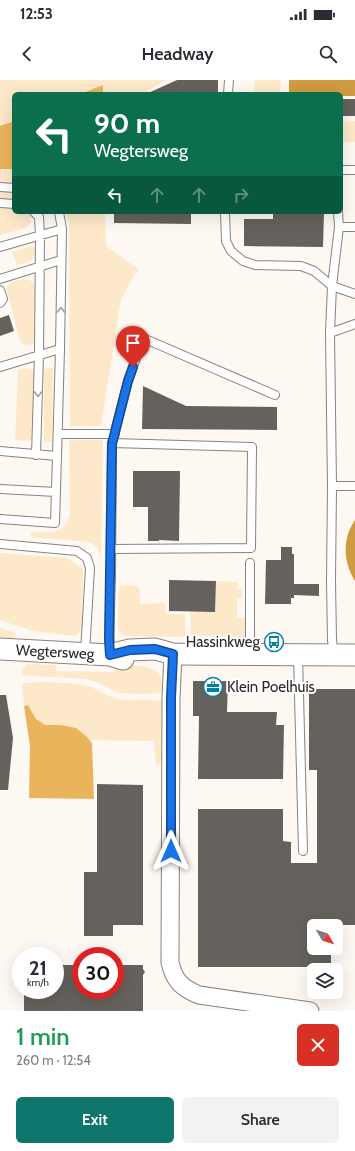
<!DOCTYPE html>
<html lang="en">
<head>
<meta charset="utf-8">
<style>
	:root { --surface:#fff; --page:#f2f2f3; --text:#2b2b33; --muted:#7c7c81; --accent:#0f766e }
	body { margin:0; font-family:Cabin,sans-serif; background:var(--page); color:var(--text); height:100vh; display:flex; flex-direction:column; font-size:15px; white-space:nowrap }
	* { box-sizing:border-box; margin:0 }
	p { font-size:13px; color:var(--muted) }
	.icon { flex:none; width:22px; height:22px; fill:none; stroke:currentColor; stroke-width:2; stroke-linecap:round; stroke-linejoin:round }
	.map { position:relative; height:931px; overflow:hidden }
	.sheet { display:flex; flex-direction:column; background:var(--surface); flex:1 }
	.sheet>* { flex:none }
	.top-card { position:absolute; left:12px; top:12px; width:331px; height:122px; border-radius:6px; box-shadow:0 4px 16px #0002; background:#0b6e4f; color:#fff; overflow:hidden }
	.needle { width:26px; rotate:129deg }
	.fabs { position:absolute; left:307px; top:839px; display:grid; gap:8px }
	.fabs a { display:grid; place-items:center; width:36px; height:36px; border-radius:6px; background:var(--surface); box-shadow:0 4px 16px #0002; font-size:20px }
	.speed { position:absolute; left:12px; top:867px; display:flex; gap:8px; font-size:20px; font-weight:700; text-align:center }
	.speed>* { display:grid; place-content:center; width:52px; height:52px; border-radius:50%; background:var(--surface); box-shadow:0 4px 16px #0002; line-height:1 }
	.speed small { font-size:10px; font-weight:400 }
	.speed .limit { border:6px solid #d22; background:#fff; color:#111 }
	.pin { position:absolute; display:grid; place-items:center; width:34px; height:34px; color:#fff; margin:-41px -17px; border-radius:50% 50% 50% 0; rotate:-45deg; box-shadow:0 0 4px #0007 }
	.pin .icon { rotate:45deg }
	.me { position:absolute; width:44px; margin:-22px; rotate:0deg; stroke-linejoin:round; filter:drop-shadow(0 0 3px #0008) }
	.turn { display:flex; align-items:center; gap:14px; height:84px; padding:0 16px; font-size:18px }
	.turn .icon { width:52px; height:52px; stroke-width:2.5 }
	.turn b { display:block; font-size:28px; line-height:34px }
	.lanes { display:flex; align-items:center; height:38px; padding:0 16px; background:#0003; justify-content:center; gap:20px; direction:ltr }
	.lanes .off { opacity:.35 }
	.round { display:grid; place-items:center; flex:none; width:42px; height:42px; border-radius:6px; background:var(--page) }
	.headline { display:flex; align-items:center; justify-content:space-between; height:68px; padding:0 16px }
	h1 { font-size:24px; font-weight:600; line-height:30px; color:#1e9e55 }
	.primary-button { display:flex; gap:8px; margin-top:auto; padding:8px 16px }
	.primary-button a { flex:1; height:46px; border-radius:6px; background:var(--accent); color:#fff; font-size:16px; font-weight:600; line-height:46px; text-align:center }
	.primary-button a+a { background:var(--page); color:var(--text) }
	.status { display:flex; justify-content:space-between; align-items:center; height:28px; padding:0 20px; background:var(--surface); direction:ltr }
	.status svg { height:11px; fill:currentColor }
	header { display:flex; justify-content:space-between; align-items:center; height:52px; padding:0 16px; background:var(--surface); font-size:18px; font-weight:600 }
	.map>svg:first-child { display:block }
	.green { fill:#fde8c9 }
	.forest { fill:#e9b45b }
	.water { fill:#cf9b41 }
	.building { fill:#65615c }
	.lines { fill:none; stroke-linecap:round; stroke-linejoin:round }
	.service-casing { stroke:#87837d; stroke-width:10 }
	.minor-casing { stroke:#87837d; stroke-width:19 }
	.tertiary-casing { stroke:#87837d; stroke-width:23 }
	.service { stroke:#fff; stroke-width:8 }
	.minor { stroke:#fff; stroke-width:17 }
	.tertiary { stroke:#fff; stroke-width:21 }
	.oneway { stroke:#9f9f9d }
	.route-casing { stroke:#114b97; stroke-width:10 }
	.route { stroke:#1a73e8; stroke-width:7 }
	.labels { text-anchor:middle; dominant-baseline:central; stroke-width:4; stroke-linejoin:round; paint-order:stroke }
	.poi-label { font-size:15px; fill:#2a2926; stroke:#fff; text-anchor:end }
	.street-label { font-size:15px; fill:#2a2926; stroke:#fff }
</style>
</head>
<body>
<div class="status"><b>12:53</b><svg viewBox="0 0 49 12"><path d="M0 12V9h3v3zM5 12V6h3v6zM10 12V3h3v9zM15 12V0h3v12zM26 1h20v11H26zM47 4h2v5h-2z"/></svg></div>
<header><svg class="icon" aria-label="back" viewBox="0 0 24 24"><path d="M15 5l-7 7 7 7"/></svg>Headway<svg class="icon" aria-label="search" viewBox="0 0 24 24"><circle cx="10" cy="10" r="6"/><path d="M15 15l6 6"/></svg></header>
<div class="map">
<svg width="355" height="931" viewBox="0 0 355 931">
	<rect width="100%" height="100%" fill="#fdf9f2"/>
	<!-- green -->
	<path class="green" d="M0,0H166L142,14H103V5L80,14H14V41L0,46Z
		M255,0H281L280,14H254Z
		M355,41V62H342L341,42Z
		M0,89H14V104L0,103Z
		M0,112L14,113V119L0,118Z
		M0,128L14,129V132H27L31,138L30,144L26,148L0,155Z
		M66,132H105L106,166L138,189L121,219L101,346H70L69,145Z
		M32,166L34,167L36,172L31,181L17,185L12,172Z
		M23,199C29,199 33,201 36,207L35,264L23,265L20,260L6,208L10,203Z
		M26,288L35,290L34,361L15,360L18,290Z
		M53,288L52,361L44,362V289Z
		M69,360H103L101,476C99,470 96,465 90,462L31,457V452C50,452 65,456 70,433Z
		M0,473L67,478L83,489L82,545L80,551L75,556L47,553L33,551L0,540Z
		M216,501L238,502L237,509H242V518H237V538H246V557L191,556L190,531L215,532Z
		M122,505L136,506L140,509V524L165,523L166,534H185L186,557L125,556L119,552L118,547L119,511L120,507Z
		M0,548L16,553L14,559L0,557Z
		M28,584L56,585V591L114,592L115,585C126,585 148,584 157,592C161,596 163,604 165,610L163,613L142,614L119,613L99,603L86,599L21,595L23,589Z
		M44,602C58,603 73,602 87,606C98,609 107,617 119,619C134,622 151,617 165,623L163,680L156,687L154,661L89,660L86,656L61,645H45L36,639L28,625H24L22,603Z"/>
	<!-- forest -->
	<path class="forest" d="M103,5V14H80Z
		M14,41V89H0V46Z
		M28,625L36,639L45,645H61L76,648L86,656L92,663L94,719L29,718L30,666L24,626Z"/>
	<!-- water -->
	<path class="water" d="M289,0H355V16H341V14H289Z
		M355,440V501C343,482 342,459 355,440Z"/>
	<!-- building -->
	<path class="building" d="M177,0H218V14H146Z
		M341,19H355V36H341Z
		M114,132H191V144L114,143Z
		M273,132H324L323,167L244,166V139H273Z
		M9,235L14,251L0,256V238Z
		M143,306L186,326L277,327V350L142,349Z
		M133,391H180L179,461L159,460V461H148V427H133Z
		M281,467H292V474H294V504H319V516L294,515V518H291V524H265L266,480H281Z
		M169,500L216,501L215,532L169,531Z
		M193,601H228L227,632H277L276,645H284L283,699H198L199,636H193Z
		M309,609H355V845H331V846H314V868H331V886H307V887H198V729H283V761L291,762V783H317V690H309Z
		M0,615H6L13,658L8,710H0Z
		M97,704L143,705V845H113V856H84V792H97Z
		M55,885H81V910H115V885H143V889L145,892L143,895V931H24V910H55Z"/>
	<g class="lines">
		<defs>
			<path id="service" d="M228,14L229,0
				M341,90H355
				M0,107L14,108
				M0,123L14,124
				M34,132L39,137L40,155L39,275L36,375
				M225,132L226,161L231,171L243,181L255,185L301,186L314,191L332,206L355,214
				M339,147H355
				M0,167L62,149
				M0,199L61,180
				M0,210L3,219L0,223
				M330,253L355,244
				M0,287L60,269
				M58,354H115
				M112,363L128,301L143,258L275,315
				M0,371L57,376L60,269L62,149L59,132
				M332,406H355
				M0,409L56,412
				M0,439L55,443L57,376
				M0,464L77,471L87,478L90,488L85,573
				M110,574C109,549 110,523 111,498C111,453 112,408 112,363L252,367L251,468L111,469
				M250,574V483
				M298,575L303,771
				M334,575L332,560L331,501L332,406L330,253L332,206L339,147L338,132"/>
			<path id="minor" d="M173,574L171,618L170,882C174,901 182,908 199,915L310,931"/>
			<path id="tertiary" d="M0,569L110,575L123,579
				M110,575L130,570L155,569L173,574L355,575"/>
		</defs>
		<!-- service casing -->
		<use href="#service" class="service-casing"/>
		<!-- minor casing -->
		<use href="#minor" class="minor-casing"/>
		<!-- tertiary casing -->
		<use href="#tertiary" class="tertiary-casing"/>
		<!-- service -->
		<use href="#service" class="service"/>
		<!-- minor -->
		<use href="#minor" class="minor"/>
		<!-- tertiary -->
		<use href="#tertiary" class="tertiary"/>
	</g>
	<!-- one-way arrows -->
	<defs><path id="oneway-chevron" d="M-2-3.5L2.5 0L-2 3.5" fill="none" stroke-width="1.6" stroke-linecap="round" stroke-linejoin="round"/></defs>
	<g class="oneway">
		<use href="#oneway-chevron" transform="translate(61 230) rotate(-89)"/>
		<use href="#oneway-chevron" transform="translate(38 314) rotate(91)"/>
	</g>
	<g class="lines">
		<defs>
			<path id="route" d="M133,287L128,301L112,364L109,559L110,575L130,570L155,569L173,574L171,618V771"/>
		</defs>
		<!-- route casing -->
		<use href="#route" class="route-casing"/>
		<!-- route -->
		<use href="#route" class="route"/>
	</g>
	<!-- icons -->
	<defs>
		<symbol id="bus-ring" viewBox="-11 -11 22 22"><circle r="9.5" fill="#fff" stroke="#047fa5" stroke-width="1.5"/><path d="M-5-6H5V4H4V6H2V4H-2V6H-4V4H-5ZM-3.5-4V0h7V-4ZM-3.5 1.2v1.5H-2V1.2ZM2 1.2v1.5H3.5V1.2Z" fill="#047fa5"/></symbol>
		<symbol id="office-ring" viewBox="-11 -11 22 22"><circle r="9.5" fill="#fff" stroke="#047fa5" stroke-width="1.5"/><path d="M-6-3h4V-5.5h4V-3h4V5H-6ZM-1-4.5V-3h2v-1.5ZM-6 0V1H6V0Z" fill="#047fa5"/></symbol>
	</defs>
	<g fill-rule="evenodd">
		<use href="#bus-ring" x="263" y="551" width="22" height="22"/>
		<use href="#office-ring" x="202" y="596" width="22" height="22"/>
	</g>
	<g class="labels">
		<!-- poi labels -->
		<g class="poi-label">
			<text x="260" y="562">Hassinkweg</text>
			<text x="227" y="607" text-anchor="start">Klein Poelhuis</text>
		</g>
		<!-- street labels -->
		<g class="street-label">
			<text transform="translate(55 572) rotate(3)">Wegtersweg</text>
		</g>
	</g>
</svg>
<div class="fabs">
<a><svg class="needle" viewBox="-14 -14 28 28"><path d="M0-13l5 13h-10z" fill="#e53935"/><path d="M0 13l5-13h-10z" fill="#7c7c81"/></svg></a>
<a><svg class="icon" aria-label="layers" viewBox="0 0 24 24"><path d="M12 4l9 5-9 5-9-5zM3 14l9 5 9-5"/></svg></a>
</div>
<div class="speed"><div>21<small>km/h</small></div><div class="limit">30</div></div>
<div class="pin" style="left:133px;top:287px;background:#d93025"><svg class="icon" aria-label="arrive" viewBox="0 0 24 24"><path d="M6 21V4h12l-3 4 3 4H6"/></svg></div>
<svg class="me" style="left:171px;top:771px" viewBox="-20 -20 40 40"><path d="M0-17L14 15 0 8-14 15z" fill="#1a73e8" stroke="#fff" stroke-width="4"/></svg>
<div class="top-card">
<div class="turn"><svg class="icon" aria-label="left" viewBox="0 0 24 24"><path d="M17 20v-9H6M10 6l-5 5 5 5"/></svg><div><b>90 m</b>Wegtersweg</div></div>
<div class="lanes"><svg class="icon" aria-label="left" viewBox="0 0 24 24"><path d="M17 20v-9H6M10 6l-5 5 5 5"/></svg><svg class="icon off" aria-label="ahead" viewBox="0 0 24 24"><path d="M12 20V5M6 11l6-6 6 6"/></svg><svg class="icon off" aria-label="ahead" viewBox="0 0 24 24"><path d="M12 20V5M6 11l6-6 6 6"/></svg><svg class="icon off" aria-label="right" viewBox="0 0 24 24"><path d="M7 20v-9h11M14 6l5 5-5 5"/></svg></div>
</div>
</div>
<section class="sheet">
<div class="headline"><div><h1>1 min</h1><p>260 m · 12:54</p></div><a class="round" style="background:#d93025;color:#fff"><svg class="icon" aria-label="close" viewBox="0 0 24 24"><path d="M6 6l12 12M18 6L6 18"/></svg></a></div>
<div class="primary-button"><a>Exit</a><a>Share</a></div>
</section>
</body>
</html>
